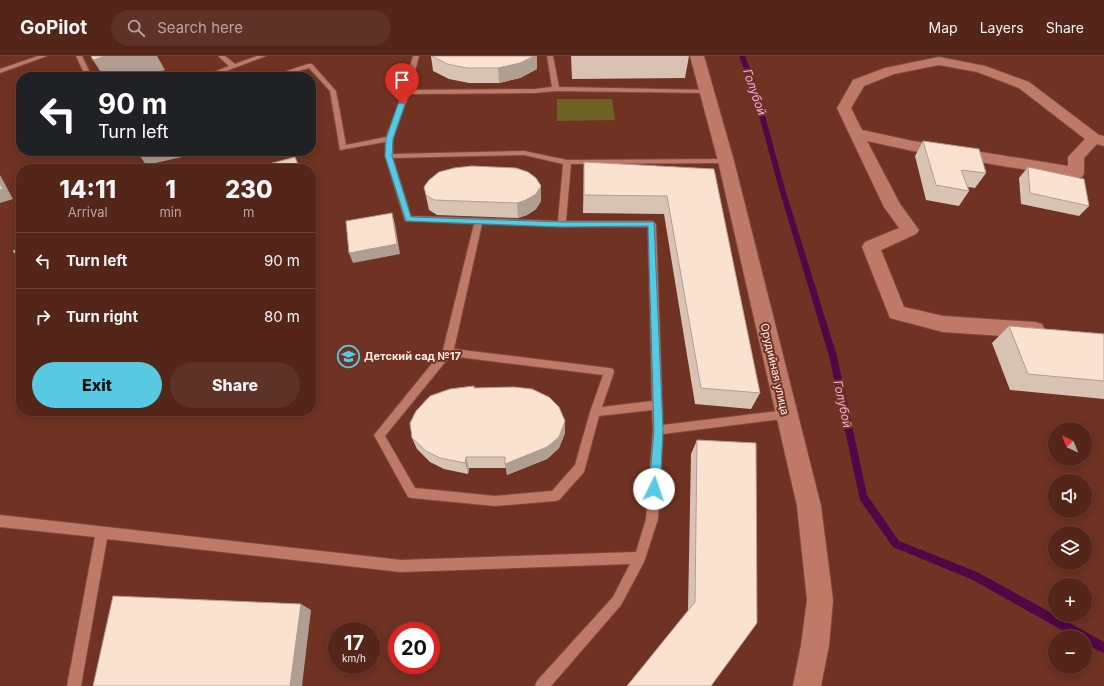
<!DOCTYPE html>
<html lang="en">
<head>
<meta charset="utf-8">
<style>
	:root { --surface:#54261a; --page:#5d3227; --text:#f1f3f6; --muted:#b5a5a2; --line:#6a4339; --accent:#58c9e3 }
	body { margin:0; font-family:Inter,sans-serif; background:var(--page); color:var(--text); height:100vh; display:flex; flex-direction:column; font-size:15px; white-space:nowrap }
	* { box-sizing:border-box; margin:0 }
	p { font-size:13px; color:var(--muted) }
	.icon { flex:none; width:22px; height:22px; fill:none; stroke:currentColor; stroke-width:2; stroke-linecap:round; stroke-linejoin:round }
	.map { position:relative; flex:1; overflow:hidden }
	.sheet { position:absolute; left:16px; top:108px; width:300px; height:252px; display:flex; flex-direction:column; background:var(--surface); border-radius:16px; box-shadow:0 2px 10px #0003,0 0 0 1px var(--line) }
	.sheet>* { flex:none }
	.guide { position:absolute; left:16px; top:16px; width:300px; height:84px; border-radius:16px; box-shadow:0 2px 10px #0003,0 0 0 1px var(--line); background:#202124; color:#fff; overflow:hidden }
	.needle { width:26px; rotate:316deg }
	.controls { position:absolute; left:1048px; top:366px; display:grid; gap:8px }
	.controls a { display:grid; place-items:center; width:44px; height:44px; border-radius:50%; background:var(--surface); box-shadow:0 2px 10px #0003,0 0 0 1px var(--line); font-size:20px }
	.speed { position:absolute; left:328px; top:566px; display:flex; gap:8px; font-size:20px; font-weight:700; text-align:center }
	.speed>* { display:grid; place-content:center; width:52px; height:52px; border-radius:50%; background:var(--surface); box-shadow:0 2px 10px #0003,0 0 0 1px var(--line); line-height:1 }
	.speed small { font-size:10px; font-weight:400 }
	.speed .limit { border:6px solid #d22; background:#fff; color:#111 }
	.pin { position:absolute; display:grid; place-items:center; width:34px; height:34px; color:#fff; margin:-41px -17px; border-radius:50% 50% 50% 0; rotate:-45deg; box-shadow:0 0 4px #0007 }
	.pin .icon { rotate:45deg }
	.me { position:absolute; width:44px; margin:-22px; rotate:4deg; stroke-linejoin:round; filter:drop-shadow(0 0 3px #0008) }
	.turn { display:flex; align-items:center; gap:14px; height:84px; padding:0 16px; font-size:18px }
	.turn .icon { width:52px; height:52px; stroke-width:2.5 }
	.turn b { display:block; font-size:28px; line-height:34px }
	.eta { display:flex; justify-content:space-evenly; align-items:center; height:68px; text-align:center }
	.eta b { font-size:24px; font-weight:800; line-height:28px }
	.primary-button { display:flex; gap:8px; margin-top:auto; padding:8px 16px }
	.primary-button a { flex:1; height:46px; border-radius:24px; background:var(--accent); color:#111; font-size:16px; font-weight:800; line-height:46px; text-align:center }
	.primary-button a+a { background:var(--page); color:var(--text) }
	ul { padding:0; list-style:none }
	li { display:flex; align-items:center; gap:12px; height:56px; padding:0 16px; border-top:1px solid var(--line) }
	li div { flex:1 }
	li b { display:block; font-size:15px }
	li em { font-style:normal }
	header { display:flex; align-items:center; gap:24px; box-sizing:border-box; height:56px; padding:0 20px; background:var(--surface); border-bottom:1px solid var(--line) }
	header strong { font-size:19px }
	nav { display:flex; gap:22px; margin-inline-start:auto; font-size:14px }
	.search { width:280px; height:36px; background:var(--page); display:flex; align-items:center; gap:10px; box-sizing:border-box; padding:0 14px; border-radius:22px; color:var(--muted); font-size:15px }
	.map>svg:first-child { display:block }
	.green { fill:#6f6124 }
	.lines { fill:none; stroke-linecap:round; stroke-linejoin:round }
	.stream { fill:#520647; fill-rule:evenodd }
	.service-casing { stroke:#7b4b3d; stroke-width:2 }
	.minor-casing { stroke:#7b4b3d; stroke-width:2 }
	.service { fill:#bf7a67; fill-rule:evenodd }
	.minor { fill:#bf7a67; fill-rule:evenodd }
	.wall { fill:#d8c2b3 }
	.shaded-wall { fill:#b09e92 }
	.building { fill:#fbe1d0; stroke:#b09e92 }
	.route { fill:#58c9e3; stroke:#398394 }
	.labels { text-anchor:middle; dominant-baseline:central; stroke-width:4; stroke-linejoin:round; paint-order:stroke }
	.poi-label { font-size:11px; font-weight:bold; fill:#feeeea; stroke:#703222; text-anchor:start }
	.street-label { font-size:11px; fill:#feeeea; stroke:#703222 }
	.water-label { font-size:12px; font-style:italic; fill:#faa6e5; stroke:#703222 }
</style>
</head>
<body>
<header>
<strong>GoPilot</strong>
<div class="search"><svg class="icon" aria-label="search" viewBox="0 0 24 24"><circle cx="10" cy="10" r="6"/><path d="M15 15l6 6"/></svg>Search here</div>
<nav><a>Map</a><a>Layers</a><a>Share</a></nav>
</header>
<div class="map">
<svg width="1104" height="630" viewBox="0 0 1104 630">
	<rect width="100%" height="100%" fill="#703222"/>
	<!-- green -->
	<path class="green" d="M557,43H612L615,64L557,65Z"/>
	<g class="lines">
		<!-- stream -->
		<path class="stream" d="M739,0H745L757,30L785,133L837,300L867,439L899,485L977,516L1104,586V597L1085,588V581H1074L971,523L893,491L860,444L829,300L779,133L751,30Z"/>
		<defs>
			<path id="service" d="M38,0H47L0,17V13Z
				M76,0H82L92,21H86Z
				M218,0H225L235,8L257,0H266L210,21H201L229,10Z
				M413,0H419L410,34L535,33L552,31L547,0H553L559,31L709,34V36L707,37L556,35L535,37L409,38L393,83V98L524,95L567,104L729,103L730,105L726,107L571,108L566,165H652L656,168L663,369L786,354L790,356L791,359L790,362L663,378L658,463L644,506L621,549L551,630H535L537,625L613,541L630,508L401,516L107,483L81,630H67L95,481L0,471V459L401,504L636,496L646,463L653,374L652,354L599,360L584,416L559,444L555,445L495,450L412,442L408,441L374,379L443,294L474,168L405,165L385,100V86L340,94L330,35L309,12L278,21H268L308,8H312L336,35L346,89L386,81L403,36ZM524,99L563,108L558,165L411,160L393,102ZM482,168L562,171H648L652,345L602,351L614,316L613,313L609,312L454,293ZM450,300L603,319L590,356L575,409L552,435L495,440L415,432L385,380Z"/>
			<path id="minor" d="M690,0H704L734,105L821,450L833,544L829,589L821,630H793L801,589L807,544L797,450L718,105Z
				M939,1L985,10L1029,26L1099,79L1104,80V90L1097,88L1084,102V117L1082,121L1076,122L913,95L867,85L900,148L919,174L916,178L881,194L904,251L943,260L1035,266L1042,268L1045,274L1042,280L1035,282L943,276L890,262L862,191L865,186L899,172L884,151L837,52L853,24L885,12ZM939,9L977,16L1019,32L1085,83L1068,101V110L913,85L862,74L851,52L864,30L894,18Z"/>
		</defs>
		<!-- service casing -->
		<use href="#service" class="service-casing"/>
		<!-- minor casing -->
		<use href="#minor" class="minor-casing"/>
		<!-- service -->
		<use href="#service" class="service"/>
		<!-- minor -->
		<use href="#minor" class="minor"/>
	</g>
	<!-- wall -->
	<path class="wall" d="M431,0H537V13L520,22L499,27H469L449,23L433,15Z
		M571,0H689L685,22L572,23Z
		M923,85L986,117L975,132L968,131L969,135L959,150L926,144L915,100Z
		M584,106L714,113L760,337L751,353L695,348L664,158L583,157Z
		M1028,111L1089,150L1079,160L1021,148L1019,122Z
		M541,130V145L536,153L527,159L518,162L437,159L429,154L424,131Z
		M1009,270L1104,278V343L1010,334L992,287Z
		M474,332L565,377L559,392L547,403L507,419L506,412H469L468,418L444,413L430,406L417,393L412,382Z
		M697,384L711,630L688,554L691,398Z"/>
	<!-- shaded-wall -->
	<path class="shaded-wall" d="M106,0H157L165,14L143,21H104L93,4Z
		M534,0H537V13L520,22L499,27L498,12Z
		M137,95H210L146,109Z
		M0,119L13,143L0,147Z
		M541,130V145L536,153L527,159L518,162L517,147Z
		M392,157L395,168L400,198L353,207L349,197Z
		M565,365V377L559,392L547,403L507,419L505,408Z
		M466,401L469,412L468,418L465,407Z
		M301,548L311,554L302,630H290Z"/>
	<!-- building -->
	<path class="building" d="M91,0H106L93,4Z
		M432,0H534L520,7L498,12H467L447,8Z
		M923,85L979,93L986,117L961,114L969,135L936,129Z
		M295,101L300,113H250Z
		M584,106L714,113L760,337L701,332L667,140L584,139Z
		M472,110L516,112L528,116L536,122L541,130L536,138L526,144L517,147L434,144L426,139L424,131L429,124L439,116L454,112Z
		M1028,111L1084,123L1089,150L1030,137Z
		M0,127L3,133L0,134Z
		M392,157L397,188L349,197L346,165Z
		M21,191V205L13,195Z
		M1009,270L1104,278V325L1028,318Z
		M474,330V332L514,331L532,333L549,341L559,351L565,365L559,381L547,391L505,408V401H466L465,407L440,402L426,395L412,382L410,367L416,355L430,340L450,333Z
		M697,384L756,387L757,567L711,630H627L695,546Z
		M113,540L301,548L290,630H93Z"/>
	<!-- route -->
	<path class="route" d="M402,46L405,48L393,83L392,100L411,161L562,166H654L663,374L660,433L658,437L654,438L651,437L649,433L654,374L648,170L562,171L406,165L385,100L386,83L398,48Z"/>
	<!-- icons -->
	<defs>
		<symbol id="school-ring" viewBox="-11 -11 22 22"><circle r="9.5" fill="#703222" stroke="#58c9e3" stroke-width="1.5"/><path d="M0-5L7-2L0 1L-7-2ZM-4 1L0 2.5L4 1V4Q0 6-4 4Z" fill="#58c9e3"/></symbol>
	</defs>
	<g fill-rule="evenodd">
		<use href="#school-ring" x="336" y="288" width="25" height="25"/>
	</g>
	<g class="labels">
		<!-- poi labels -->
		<g class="poi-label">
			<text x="364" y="300">Детский сад №17</text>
		</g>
		<!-- street labels -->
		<g class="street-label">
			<text transform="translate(775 313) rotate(77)">Орудийная улица</text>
		</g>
		<!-- water labels -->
		<g class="water-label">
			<text transform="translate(755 36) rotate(71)">Голубой</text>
			<text transform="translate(843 348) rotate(78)">Голубой</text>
		</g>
	</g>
</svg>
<div class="controls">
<a><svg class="needle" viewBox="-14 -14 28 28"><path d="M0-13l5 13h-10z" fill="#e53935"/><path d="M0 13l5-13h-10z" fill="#b5a5a2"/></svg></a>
<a><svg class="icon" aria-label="sound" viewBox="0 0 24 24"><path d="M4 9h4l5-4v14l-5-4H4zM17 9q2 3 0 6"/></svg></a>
<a><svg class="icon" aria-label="layers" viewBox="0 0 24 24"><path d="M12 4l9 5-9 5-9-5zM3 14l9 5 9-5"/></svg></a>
<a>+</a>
<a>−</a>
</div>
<div class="speed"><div>17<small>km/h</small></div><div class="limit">20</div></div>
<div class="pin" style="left:402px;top:48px;background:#d93025"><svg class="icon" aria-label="arrive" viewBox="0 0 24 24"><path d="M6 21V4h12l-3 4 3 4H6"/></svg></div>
<svg class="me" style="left:654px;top:433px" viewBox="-20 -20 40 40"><circle r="19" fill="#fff"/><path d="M0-13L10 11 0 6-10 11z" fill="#58c9e3"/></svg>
<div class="guide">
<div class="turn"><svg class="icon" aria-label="left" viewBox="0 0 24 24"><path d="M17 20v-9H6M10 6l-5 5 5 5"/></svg><div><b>90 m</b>Turn left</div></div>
</div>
<section class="sheet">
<div class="eta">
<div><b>14:11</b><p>Arrival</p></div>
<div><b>1</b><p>min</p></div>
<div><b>230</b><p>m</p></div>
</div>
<ul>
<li><svg class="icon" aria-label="left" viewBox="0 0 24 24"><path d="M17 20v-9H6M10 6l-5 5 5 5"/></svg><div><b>Turn left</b></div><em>90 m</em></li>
<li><svg class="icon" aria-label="right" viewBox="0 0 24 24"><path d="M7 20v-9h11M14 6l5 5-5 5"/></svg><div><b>Turn right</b></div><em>80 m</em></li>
</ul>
<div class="primary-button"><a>Exit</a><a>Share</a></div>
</section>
</div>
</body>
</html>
